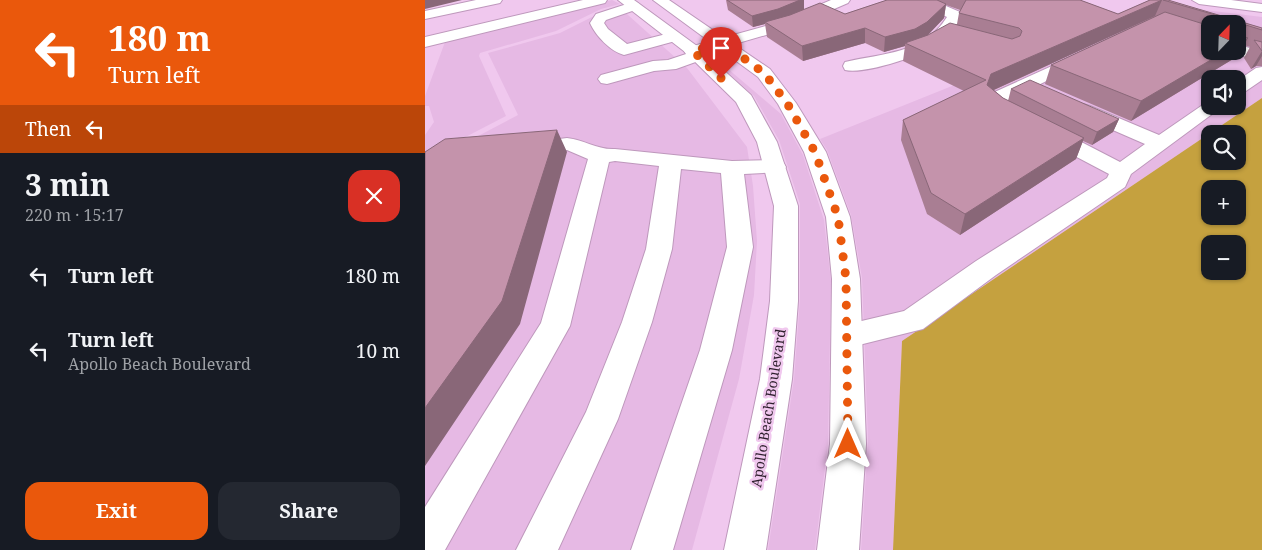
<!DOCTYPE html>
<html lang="en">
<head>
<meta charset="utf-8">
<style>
	:root { --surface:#171b24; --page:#242831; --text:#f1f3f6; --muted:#9ea1a6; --accent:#ea580c }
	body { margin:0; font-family:"Noto Serif",serif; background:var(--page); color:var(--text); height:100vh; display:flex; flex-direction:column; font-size:19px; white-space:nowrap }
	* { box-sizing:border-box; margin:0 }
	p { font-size:16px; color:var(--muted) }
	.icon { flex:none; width:28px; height:28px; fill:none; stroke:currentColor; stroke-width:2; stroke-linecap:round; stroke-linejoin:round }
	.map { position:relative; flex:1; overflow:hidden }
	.side { display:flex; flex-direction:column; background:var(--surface); width:425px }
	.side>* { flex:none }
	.guide { background:#ea580c; color:#fff; overflow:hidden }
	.needle { width:32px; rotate:23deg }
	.controls { position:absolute; left:776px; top:15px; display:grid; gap:10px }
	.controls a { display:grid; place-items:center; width:45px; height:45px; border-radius:10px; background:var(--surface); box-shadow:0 1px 4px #0004; font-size:25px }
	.pin { position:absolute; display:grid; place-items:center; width:42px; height:42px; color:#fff; margin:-51px -21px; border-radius:50% 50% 50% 0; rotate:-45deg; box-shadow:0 0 5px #0007 }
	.pin .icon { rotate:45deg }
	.me { position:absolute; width:55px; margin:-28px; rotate:0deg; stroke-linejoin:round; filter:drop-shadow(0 0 4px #0008) }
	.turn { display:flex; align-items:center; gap:18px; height:105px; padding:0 25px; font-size:22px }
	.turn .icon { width:65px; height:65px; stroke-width:2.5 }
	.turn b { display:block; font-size:35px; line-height:42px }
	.then { display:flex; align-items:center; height:48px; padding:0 25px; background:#0003; gap:10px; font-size:19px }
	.round { display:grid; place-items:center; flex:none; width:52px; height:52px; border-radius:15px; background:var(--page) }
	.summary { display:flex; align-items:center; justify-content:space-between; height:85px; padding:0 25px }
	h1 { font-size:30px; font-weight:700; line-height:38px }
	.button { display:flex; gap:10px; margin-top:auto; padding:10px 25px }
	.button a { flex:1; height:58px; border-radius:15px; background:var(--accent); color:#fff; font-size:20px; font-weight:700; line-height:58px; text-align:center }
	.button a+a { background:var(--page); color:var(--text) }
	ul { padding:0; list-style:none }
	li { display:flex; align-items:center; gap:15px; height:75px; padding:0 25px }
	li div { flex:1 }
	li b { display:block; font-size:19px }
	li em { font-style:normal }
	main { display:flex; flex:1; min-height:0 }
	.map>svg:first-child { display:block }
	.built { fill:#e6b9e4; fill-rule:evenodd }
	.green { fill:#c5a13f; fill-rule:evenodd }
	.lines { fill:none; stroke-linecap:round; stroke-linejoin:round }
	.minor-casing { stroke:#be98bc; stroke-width:2 }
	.major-casing { stroke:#be98bc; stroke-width:2 }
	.minor { fill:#fff; fill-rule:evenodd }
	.major { fill:#fff; fill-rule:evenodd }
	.wall { fill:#a97e93; fill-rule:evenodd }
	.shaded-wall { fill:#896778 }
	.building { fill:#c493ab; stroke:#896778 }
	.route { stroke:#ea580c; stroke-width:9; stroke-dasharray:0 16.2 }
	.labels { text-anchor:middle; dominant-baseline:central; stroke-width:5; stroke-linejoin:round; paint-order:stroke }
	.street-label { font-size:14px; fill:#2e1f2d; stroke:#f0c8ee }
</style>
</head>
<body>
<main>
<section class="side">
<div class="guide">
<div class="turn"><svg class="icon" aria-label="left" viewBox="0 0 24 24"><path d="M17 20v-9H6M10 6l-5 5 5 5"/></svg><div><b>180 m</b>Turn left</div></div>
<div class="then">Then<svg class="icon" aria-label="left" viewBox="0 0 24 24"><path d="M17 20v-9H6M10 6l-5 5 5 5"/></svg></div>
</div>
<div class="summary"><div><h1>3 min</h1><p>220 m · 15:17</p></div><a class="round" style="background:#d93025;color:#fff"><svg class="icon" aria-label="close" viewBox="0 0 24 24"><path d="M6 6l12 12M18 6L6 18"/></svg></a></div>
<ul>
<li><svg class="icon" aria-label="left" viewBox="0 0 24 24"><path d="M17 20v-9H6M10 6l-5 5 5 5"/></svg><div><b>Turn left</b></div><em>180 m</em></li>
<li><svg class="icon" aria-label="left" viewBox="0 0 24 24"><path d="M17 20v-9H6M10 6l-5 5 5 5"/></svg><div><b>Turn left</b><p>Apollo Beach Boulevard</p></div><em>10 m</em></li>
</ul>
<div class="button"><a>Exit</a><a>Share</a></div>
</section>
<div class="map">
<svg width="837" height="550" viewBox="0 0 837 550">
	<rect width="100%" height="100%" fill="#f0c8ee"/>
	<!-- built -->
	<path class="built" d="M187,0L195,4L176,9L131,31L55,53L54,56L81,116L0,158V135L9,122L4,106H0V96L20,42Z
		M731,4L837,17V98L477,341L468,550H436L443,442L437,278L426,215L402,150L395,139ZM785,24H812V51H785ZM785,79H812V106H785Z
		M193,6L262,68L322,147L328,186L332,241L329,295L314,379L267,550H0V164L93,115L63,53L135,33L181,10Z
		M282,51L356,114L378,155L399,220L406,281L403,444L390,550H343L369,379L375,299V204L354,140L329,96L280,52Z"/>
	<!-- green -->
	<path class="green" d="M837,98V550H468L477,341ZM785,134H812V161H785ZM785,189H812V216H785ZM785,244H812V271H785Z"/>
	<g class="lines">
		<defs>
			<path id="minor" d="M51,0H77L75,3L0,19V11Z
				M158,0H182L180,3L0,47V37Z
				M406,0H425L423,3L365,28L279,53L281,56L279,59L251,69L229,71L182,84L176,83L173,79L176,75L228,61L243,60L261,54L259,51L261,48L355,22Z
				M474,0H507L535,12L537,15C533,23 529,32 523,38C506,53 441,75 420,70L418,66L420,62C458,53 499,54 522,17L503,8L476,3Z
				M767,0H806L837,4V12L774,4Z
				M208,2L213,3L215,6L213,9L181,20L179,23L183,29L202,44L249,32L254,34L257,37L254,40L199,55C185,51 171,36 165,23L171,14Z
				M812,44L837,52V62L806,52L812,51Z
				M658,52L664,54L666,57L664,60L579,102L695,162L720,144L651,114L648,110L651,106L658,104L665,106L734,135L782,102L785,101V106H798L706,174L700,187L571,275L498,329L422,348L411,345L407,336L411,327L479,311L551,261L682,178L684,174L574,116L560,104L563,95Z
				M837,67V80L818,93L812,94V81L831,68Z
				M142,138C160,140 172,150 190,149L307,161L350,160L358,162L361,167L358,172L319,174L328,247L307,350L248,550H206L275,350L302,247L296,173L256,169L247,249L227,322L193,419L133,550H91L161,412L197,322L221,249L234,166L190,161L184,162L145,326L20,550H0V507L116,323L163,159L142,150L102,154L95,152L91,148L95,144Z"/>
			<path id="major" d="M193,0H209L272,46L326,95L352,142L373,206V301L367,379L341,550H299L335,379L345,301L349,206L332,142L311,102L260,52Z
				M228,0H244L345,69L371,103L401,152L425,217L435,279L441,444L434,550H392L405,444L407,279L401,217L379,152L353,104L333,77Z"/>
		</defs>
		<!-- minor casing -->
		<use href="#minor" class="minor-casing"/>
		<!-- major casing -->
		<use href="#major" class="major-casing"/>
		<!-- minor -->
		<use href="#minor" class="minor"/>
		<!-- major -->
		<use href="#major" class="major"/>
	</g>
	<!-- wall -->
	<path class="wall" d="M301,0H379V10L420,14L462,0H655L693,14L725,0H743L837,28V66H831L826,69L819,58L825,47L819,45L813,56L706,121L620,84L626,65L730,16L569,90L578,98L583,101L586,89L694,119L688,132L667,145L658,141L651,159L535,235L502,214L476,140L478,120L539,91L478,61L480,46L459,52L440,43L378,61L342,37L340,24L328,27L303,10ZM521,5L535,10L534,13L532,24L502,36L519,18ZM785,24H812L785,51Z"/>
	<!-- shaded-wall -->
	<path class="shaded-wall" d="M0,0H37L0,9Z
		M375,0H379V10L354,20L340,22V24L328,27L327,16Z
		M737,0L730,16L562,93V85L566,74Z
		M521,4L519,18L501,37L480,43V46L459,52L460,37Z
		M440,28V43L378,61L377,46Z
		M816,32H820L813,44L823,38L813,56L706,121L716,101L801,51H812V38Z
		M837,51V56L831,66L826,69Z
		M694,119L688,132L667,145L672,132Z
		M132,130L142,152L95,324L0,466V408Z
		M659,138L651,159L535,235L540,214Z"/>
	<!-- building -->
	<path class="building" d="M302,0H375L353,9L327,16Z
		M462,0H512L521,4L502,22L490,29L460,37L440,28L377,46L340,22L365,15L395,3L420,14Z
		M541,0H655L693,14L725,0H737L566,74L562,85L578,98L659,138L540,214L506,193L478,120L561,80L480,43L503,35L525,23L587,39L595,36L597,31L594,28L534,13Z
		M738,0H743L837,28V30L821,25L820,32H816L814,35L823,38L812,44V24H795L794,16Z
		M740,12L785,26V51H801L716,101L626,65Z
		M829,40L837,42V51Z
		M605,80L694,119L672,132L586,89Z
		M132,130L77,301L0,408V152L20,139Z"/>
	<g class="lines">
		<!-- route -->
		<path class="route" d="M296,78L268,51L298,43L339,73L362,103L390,152L413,217L421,279L423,444"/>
	</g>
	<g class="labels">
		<!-- street labels -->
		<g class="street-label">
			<text transform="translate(343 408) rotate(-81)">Apollo Beach Boulevard</text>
		</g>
	</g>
</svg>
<div class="controls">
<a><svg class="needle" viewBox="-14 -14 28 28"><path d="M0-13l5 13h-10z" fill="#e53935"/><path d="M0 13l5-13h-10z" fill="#9ea1a6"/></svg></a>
<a><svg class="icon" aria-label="sound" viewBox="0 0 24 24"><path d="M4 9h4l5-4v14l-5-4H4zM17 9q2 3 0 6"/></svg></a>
<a><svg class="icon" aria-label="search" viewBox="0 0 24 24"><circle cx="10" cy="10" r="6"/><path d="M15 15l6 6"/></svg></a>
<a>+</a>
<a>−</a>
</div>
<div class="pin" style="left:296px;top:78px;background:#d93025"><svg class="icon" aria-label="arrive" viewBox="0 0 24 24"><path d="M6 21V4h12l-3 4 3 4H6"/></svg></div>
<svg class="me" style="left:423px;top:444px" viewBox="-20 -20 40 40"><path d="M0-17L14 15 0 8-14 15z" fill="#ea580c" stroke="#fff" stroke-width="4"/></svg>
</div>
</main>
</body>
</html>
